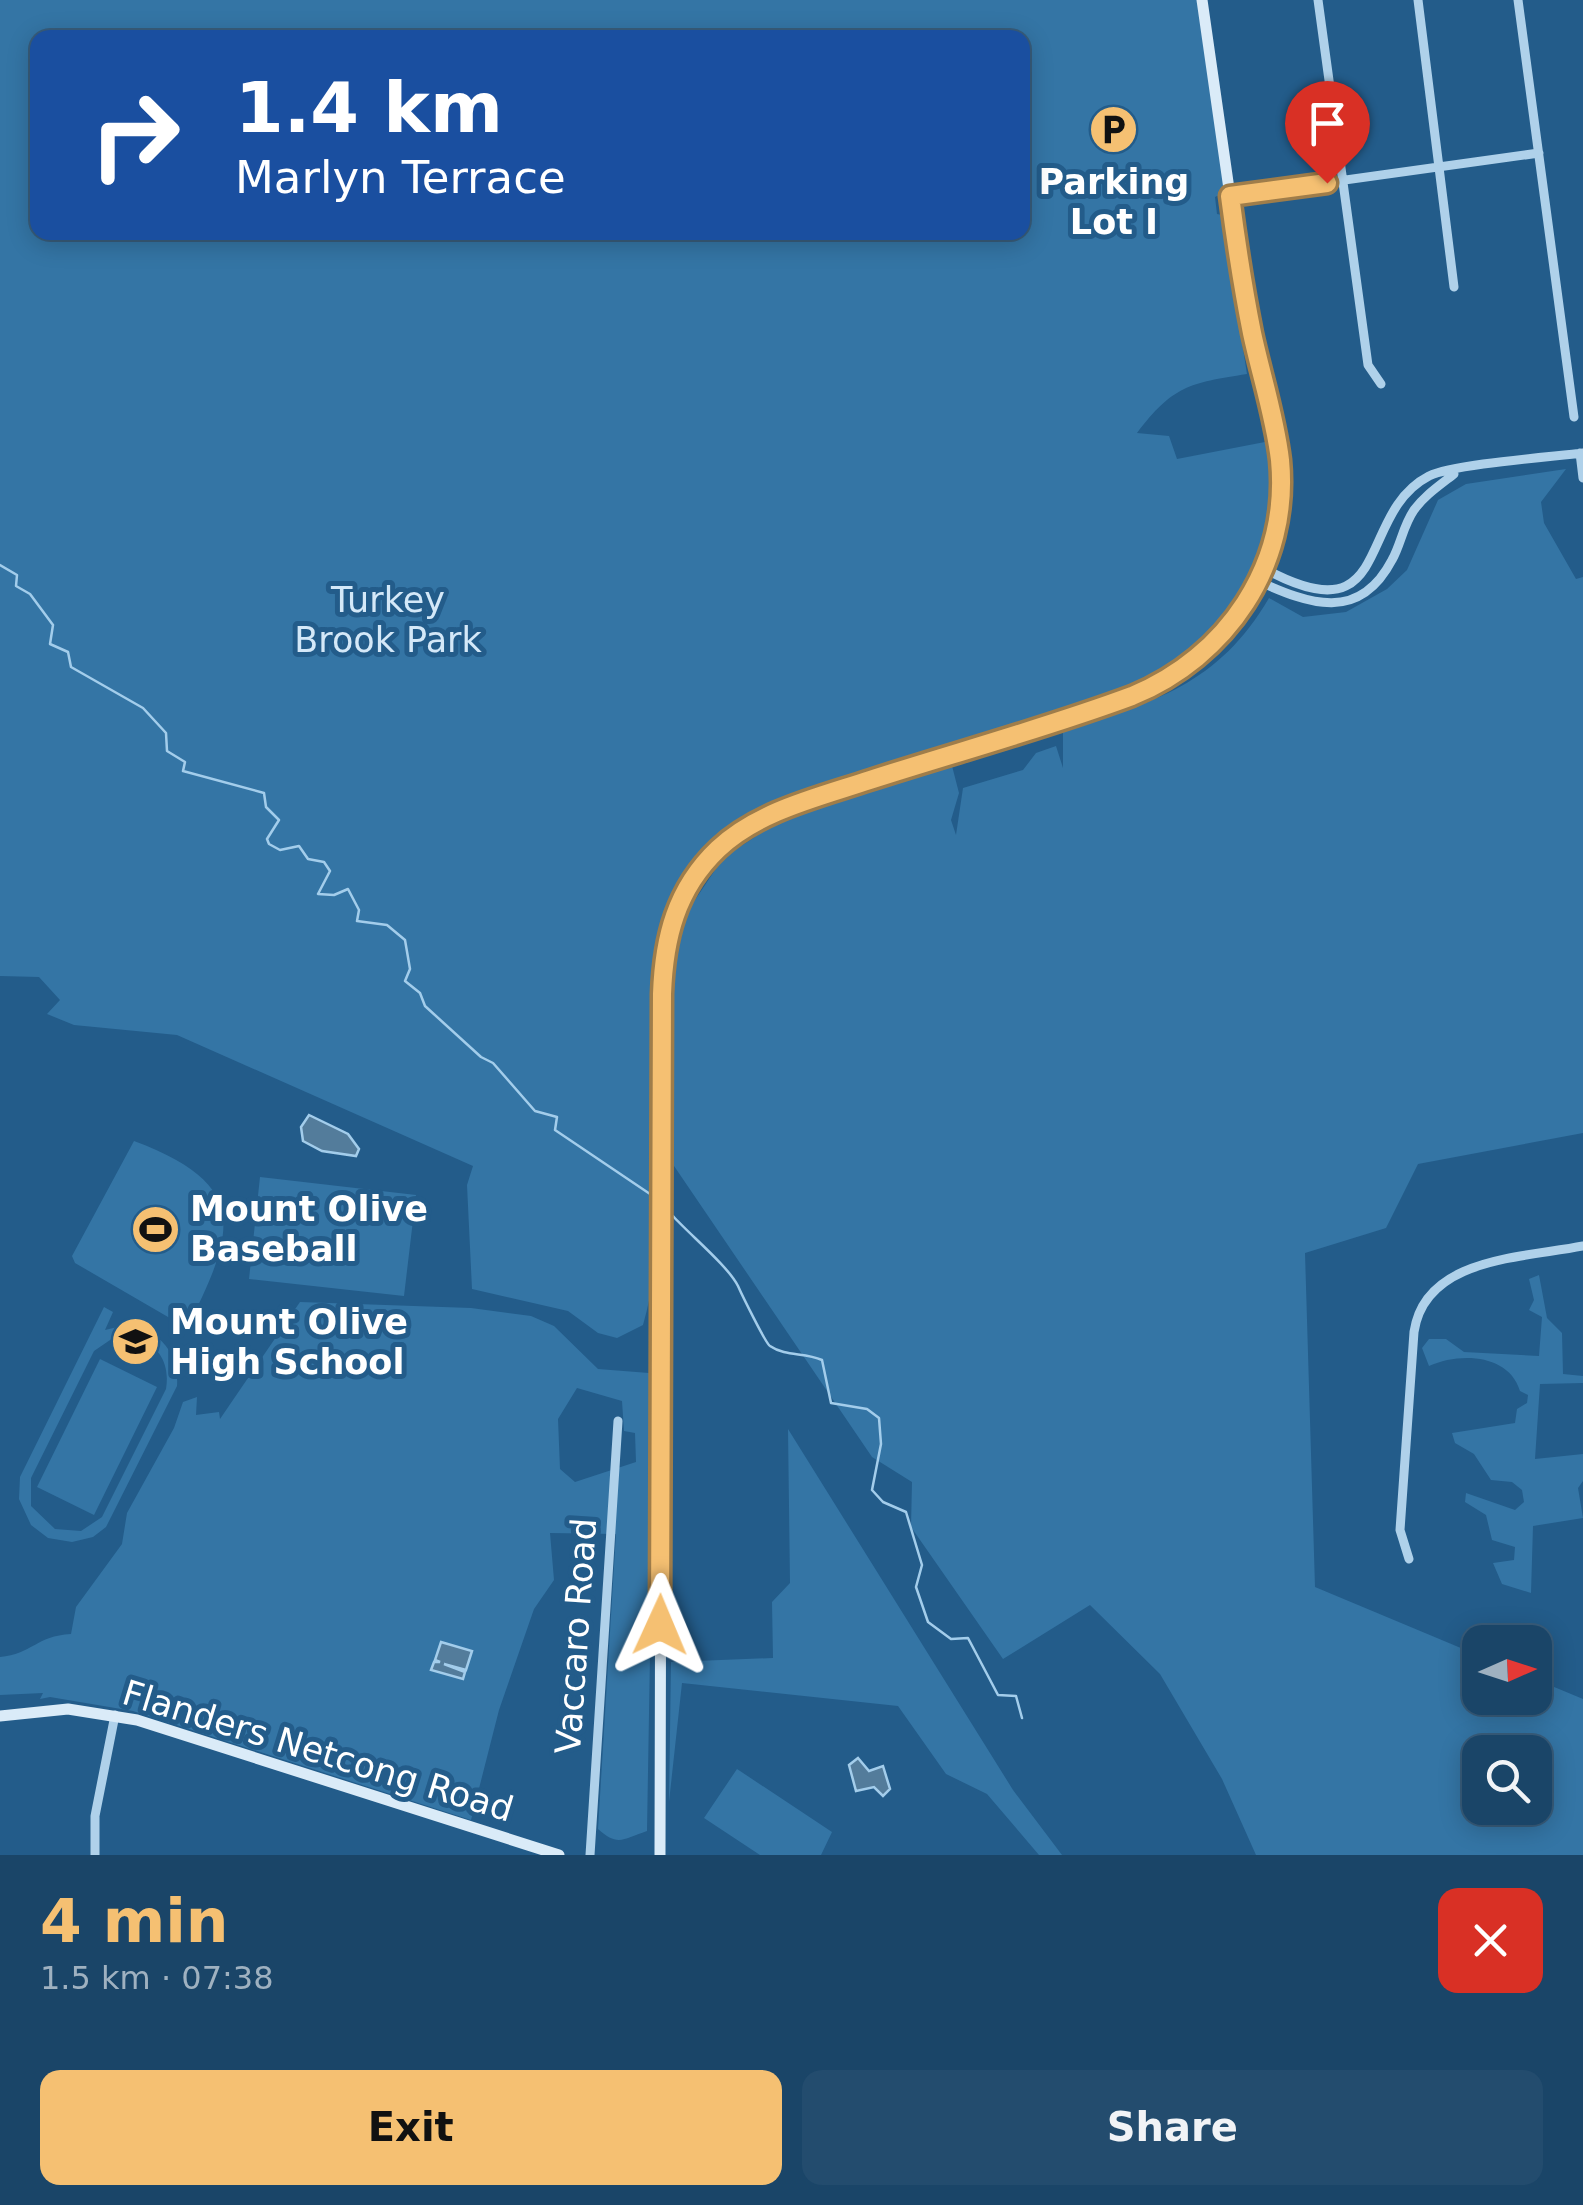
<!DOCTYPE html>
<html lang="en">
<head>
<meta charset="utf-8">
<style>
	:root { --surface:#1a4568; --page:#234c6e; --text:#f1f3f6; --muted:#9fb1c0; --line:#385d7c; --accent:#f5c072 }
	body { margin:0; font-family:"DejaVu Sans",sans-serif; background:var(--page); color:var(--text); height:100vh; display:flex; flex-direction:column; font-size:38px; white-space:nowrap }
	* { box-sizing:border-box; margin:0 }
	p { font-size:32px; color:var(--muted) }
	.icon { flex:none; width:55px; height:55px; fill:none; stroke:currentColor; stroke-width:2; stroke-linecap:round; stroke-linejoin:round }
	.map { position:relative; height:1855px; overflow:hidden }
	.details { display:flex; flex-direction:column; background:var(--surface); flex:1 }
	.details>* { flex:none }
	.guide { position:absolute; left:30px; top:30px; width:1000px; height:210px; border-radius:20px; box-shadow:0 5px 25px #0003,0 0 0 2px var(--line); background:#1a4fa0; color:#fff; overflow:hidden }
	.needle { width:65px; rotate:87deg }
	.controls { position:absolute; left:1462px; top:1625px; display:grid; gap:20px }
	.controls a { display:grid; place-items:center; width:90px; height:90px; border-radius:20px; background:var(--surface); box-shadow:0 5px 25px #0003,0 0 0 2px var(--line); font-size:50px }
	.pin { position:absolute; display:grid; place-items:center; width:85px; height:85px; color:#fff; margin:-102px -42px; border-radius:50% 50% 50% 0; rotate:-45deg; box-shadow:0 0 10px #0007 }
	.pin .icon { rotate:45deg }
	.me { position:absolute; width:110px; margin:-55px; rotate:1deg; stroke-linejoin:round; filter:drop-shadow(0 0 8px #0008) }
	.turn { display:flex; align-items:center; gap:35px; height:210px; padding:0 40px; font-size:45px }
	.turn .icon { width:130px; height:130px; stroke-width:2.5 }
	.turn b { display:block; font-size:70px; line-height:85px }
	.round { display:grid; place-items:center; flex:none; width:105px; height:105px; border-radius:20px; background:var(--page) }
	.summary { display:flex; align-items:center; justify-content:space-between; height:170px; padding:0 40px }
	h1 { font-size:60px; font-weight:800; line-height:75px; color:var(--accent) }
	.action { display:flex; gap:20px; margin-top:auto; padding:20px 40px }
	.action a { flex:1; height:115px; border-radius:20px; background:var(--accent); color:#111; font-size:40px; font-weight:800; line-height:115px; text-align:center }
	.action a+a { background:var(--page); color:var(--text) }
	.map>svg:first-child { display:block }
	.green { fill:#3475a5; fill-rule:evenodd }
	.water { fill:#537c9b; stroke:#a3cdeb; stroke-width:2.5 }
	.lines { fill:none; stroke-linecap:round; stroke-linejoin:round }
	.stream { stroke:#a3cdeb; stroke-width:2.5 }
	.minor { stroke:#afd1ea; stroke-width:9 }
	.secondary { stroke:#daebf8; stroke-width:11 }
	.route-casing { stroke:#9f7d4a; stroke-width:25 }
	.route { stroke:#f5c072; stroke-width:18 }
	.labels { text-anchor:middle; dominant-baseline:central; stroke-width:10; stroke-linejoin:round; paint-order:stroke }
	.poi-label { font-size:35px; font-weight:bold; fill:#fff; stroke:#235c8a; text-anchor:start }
	.park-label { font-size:35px; fill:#d4e8f8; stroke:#235c8a }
	.street-label { font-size:35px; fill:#fff; stroke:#235c8a }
</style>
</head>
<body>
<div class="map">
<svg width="1583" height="1855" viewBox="0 0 1583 1855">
	<rect width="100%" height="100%" fill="#235c8a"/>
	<!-- green -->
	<path class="green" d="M0,0H1197L1225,192L1215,197L1217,214L1222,215L1247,374C1189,383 1173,386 1137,433L1169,436L1177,459L1270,441C1280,513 1252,604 1196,652C1172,672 1144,684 1116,697L777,807C729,829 690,859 669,908C652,948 656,995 656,1037C657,1131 669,1234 643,1325L617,1338L598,1333L568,1311L472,1289L467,1185L473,1166L177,1035L74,1025L47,1014L60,1000L39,977L0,976ZM38,38H1022V232H38Z
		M1566,469L1541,502L1544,523L1576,579L1583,577V1133L1418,1164L1386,1228L1305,1253L1315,1587L1480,1656V1698H1535V1679L1583,1699V1855H1256L1222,1779L1160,1674L1090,1605L1003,1659L911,1527L912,1482L872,1457L672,1163L673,973L687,912L723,858L779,821L951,762L959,793L951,820L956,835L963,788L1023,770L1036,753L1056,746L1063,768V731C1154,702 1218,685 1269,598L1303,617L1346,612L1387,589L1407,570L1438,500L1466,484ZM1480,1752H1535V1808H1480Z
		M134,1141C253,1185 234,1234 187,1328L75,1263L72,1256Z
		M260,1177L416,1195L404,1296L249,1279Z
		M1539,1275L1547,1318L1562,1333L1563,1374L1583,1376V1383L1540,1384L1535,1459L1583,1454V1481L1578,1488L1583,1518L1533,1526L1531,1593L1502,1584L1493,1563L1514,1560L1515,1547L1492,1540L1486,1515L1465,1502L1466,1493L1515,1510L1524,1502L1522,1490L1512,1482L1491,1480L1474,1454L1455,1443L1452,1433L1515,1423L1517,1409L1527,1403L1528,1395L1520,1391C1509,1354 1460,1352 1429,1366L1422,1348L1429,1339H1446L1464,1352L1539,1356L1542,1317L1529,1310L1534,1300L1529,1279Z
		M300,1302L471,1308L531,1316L554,1326L598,1369L649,1373V1408L654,1420L647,1831C623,1839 618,1847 598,1829L616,1534L550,1533L554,1580L534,1609L499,1710L471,1820L133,1711L50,1697L40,1699L43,1693L0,1695V1657C32,1654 36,1636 71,1634L76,1607L122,1544L127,1513L174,1428L183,1402L197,1397L196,1415L219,1412L220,1419ZM577,1388L622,1401L624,1431L635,1433L636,1462L575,1482L560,1469L558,1419Z
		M104,1307L113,1312L105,1330C145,1317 180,1343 177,1386L106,1527L93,1537L72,1542L48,1538L31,1525L19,1499L20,1477ZM137,1337C160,1347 170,1364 166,1389L102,1517L81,1531L55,1529L31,1506V1478L94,1351L113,1338Z
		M100,1359L157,1387L94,1515L37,1487Z
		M788,1429L1013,1790L1062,1855H1039L987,1794L946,1774L898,1706L682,1683L669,1802L671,1662L773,1658L772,1602L790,1583Z
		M737,1769L832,1832L821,1855H760L704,1818Z"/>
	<!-- water -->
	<path class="water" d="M309,1115L348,1134L359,1149L356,1156L322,1151L303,1141L301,1127Z
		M441,1642L472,1651L466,1670L444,1664L465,1672L463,1679L431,1670L434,1662H440L435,1660Z
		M858,1758L869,1771L883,1766L890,1789L883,1796L874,1787L856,1791L849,1765Z"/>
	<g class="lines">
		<!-- stream -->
		<path class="stream" d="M0,565L17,575L16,586L30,594L53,625L50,644L68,652L71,667L143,708L166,733L167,751L185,762L183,771L264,793L266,807L279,820L267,839L269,844L280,850L299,846L308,859L324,862L330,871L318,894L334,895L348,889L359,910L357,921L387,925L405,940L410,969L405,981L420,993L425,1006L481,1057L493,1063L535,1111L557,1117L555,1130L653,1196
			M673,1216C689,1234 728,1266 738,1286C742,1295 766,1344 770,1346C786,1357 804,1352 822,1360L831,1403L867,1409L879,1418L881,1444L872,1490L883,1502L906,1512L922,1565L916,1587L928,1622L951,1639L968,1638L998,1695L1016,1696L1022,1718"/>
		<!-- minor -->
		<path class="minor" d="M1318,0L1368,365L1381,384
			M1418,0L1454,287
			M1518,0L1574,417
			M1230,196L1539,153
			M1580,453L1583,478
			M1265,569C1395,639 1355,514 1429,476C1454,464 1550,457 1583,453
			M1258,581C1309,604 1359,623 1392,560C1401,544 1403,526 1414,510C1425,495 1439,486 1454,474
			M1409,1559L1400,1530L1414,1332C1425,1257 1523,1258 1583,1246
			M95,1855V1816L115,1715
			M590,1855L618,1421"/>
		<!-- secondary -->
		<path class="secondary" d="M0,1716L68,1709L137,1720L559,1855
			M660,1855L662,994C664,918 691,865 754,823L1159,684L1218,639L1265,569L1277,530L1280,460L1244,294L1202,0"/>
	</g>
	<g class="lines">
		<defs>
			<path id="route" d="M660,1625L662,994C664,938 676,889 718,849C758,811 819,797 870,780C957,752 1046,728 1132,696C1227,657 1290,565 1280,460C1275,417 1261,375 1252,333C1243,288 1236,242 1230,196L1327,183"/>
		</defs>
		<!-- route casing -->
		<use href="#route" class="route-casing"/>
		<!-- route -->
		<use href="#route" class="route"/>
	</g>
	<!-- icons -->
	<defs>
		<symbol id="parking-disc" viewBox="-11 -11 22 22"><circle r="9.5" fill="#f5c072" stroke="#235c8a"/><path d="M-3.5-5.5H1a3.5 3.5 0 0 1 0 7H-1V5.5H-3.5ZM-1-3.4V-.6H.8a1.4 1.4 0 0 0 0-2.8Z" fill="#111"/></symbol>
		<symbol id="stadium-disc" viewBox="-11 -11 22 22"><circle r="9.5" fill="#f5c072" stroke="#235c8a"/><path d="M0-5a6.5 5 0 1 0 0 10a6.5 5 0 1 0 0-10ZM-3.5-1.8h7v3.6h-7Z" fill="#111"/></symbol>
		<symbol id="school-disc" viewBox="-11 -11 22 22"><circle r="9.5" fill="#f5c072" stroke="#235c8a"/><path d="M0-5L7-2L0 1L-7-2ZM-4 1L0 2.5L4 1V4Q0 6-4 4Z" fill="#111"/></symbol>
	</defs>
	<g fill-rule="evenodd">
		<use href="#parking-disc" x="1086" y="102" width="55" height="55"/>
		<use href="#stadium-disc" x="128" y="1202" width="55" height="55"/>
		<use href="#school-disc" x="108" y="1314" width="55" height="55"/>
	</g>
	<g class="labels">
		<!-- poi labels -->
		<g class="poi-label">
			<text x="1114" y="182" text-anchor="middle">Parking<tspan x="1114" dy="40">Lot I</tspan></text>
			<text x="190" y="1209">Mount Olive<tspan x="190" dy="40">Baseball</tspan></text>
			<text x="170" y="1322">Mount Olive<tspan x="170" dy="40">High School</tspan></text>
		</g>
		<!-- park labels -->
		<g class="park-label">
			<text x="388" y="600">Turkey<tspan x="388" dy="40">Brook Park</tspan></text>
		</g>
		<!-- street labels -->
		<g class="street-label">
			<text transform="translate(576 1636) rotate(-86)">Vaccaro Road</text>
			<text transform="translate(318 1751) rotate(17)">Flanders Netcong Road</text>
		</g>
	</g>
</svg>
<div class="controls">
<a><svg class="needle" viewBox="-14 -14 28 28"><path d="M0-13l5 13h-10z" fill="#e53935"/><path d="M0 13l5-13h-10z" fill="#9fb1c0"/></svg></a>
<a><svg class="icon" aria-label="search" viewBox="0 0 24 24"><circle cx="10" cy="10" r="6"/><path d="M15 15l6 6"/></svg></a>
</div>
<div class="pin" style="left:1327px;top:183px;background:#d93025"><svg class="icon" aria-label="arrive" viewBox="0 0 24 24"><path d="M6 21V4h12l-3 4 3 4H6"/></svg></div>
<svg class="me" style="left:660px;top:1625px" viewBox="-20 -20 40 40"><path d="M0-17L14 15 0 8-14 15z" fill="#f5c072" stroke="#fff" stroke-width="4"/></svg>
<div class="guide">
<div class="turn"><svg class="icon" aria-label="right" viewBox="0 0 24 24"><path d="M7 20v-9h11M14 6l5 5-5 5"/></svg><div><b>1.4 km</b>Marlyn Terrace</div></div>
</div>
</div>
<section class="details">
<div class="summary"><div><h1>4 min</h1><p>1.5 km · 07:38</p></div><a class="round" style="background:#d93025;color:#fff"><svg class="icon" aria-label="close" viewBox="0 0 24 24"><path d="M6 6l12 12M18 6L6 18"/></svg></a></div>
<div class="action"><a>Exit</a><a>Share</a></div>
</section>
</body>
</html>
